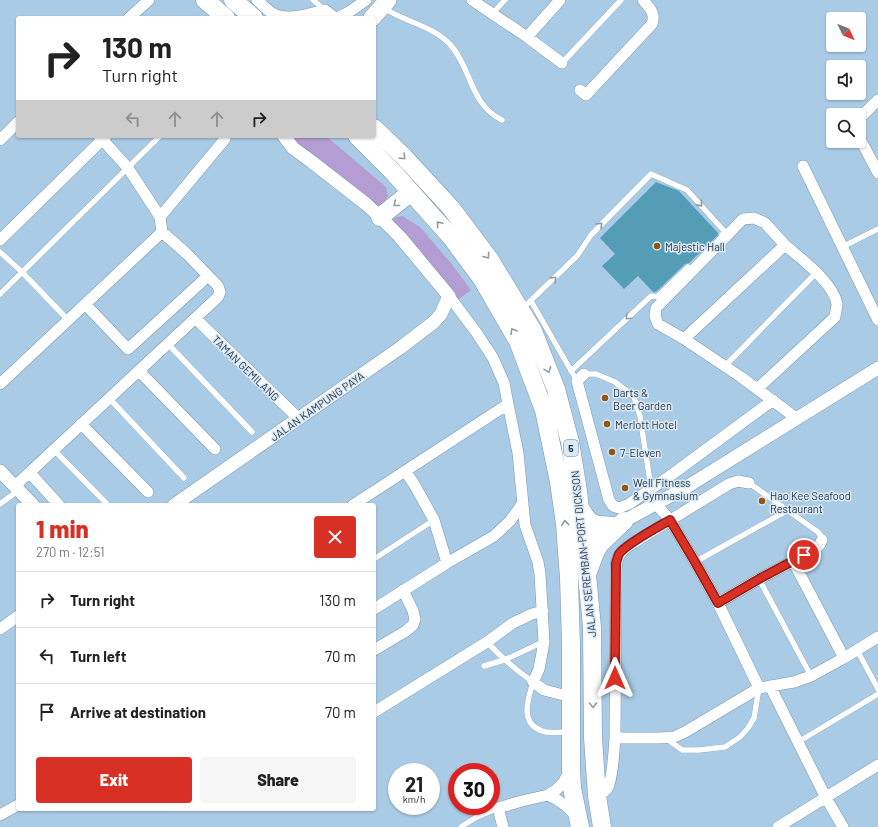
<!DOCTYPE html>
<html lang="en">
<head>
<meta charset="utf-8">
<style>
	:root { --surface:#fff; --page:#f6f6f6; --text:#222; --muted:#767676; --line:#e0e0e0; --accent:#d93025 }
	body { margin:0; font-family:Barlow,sans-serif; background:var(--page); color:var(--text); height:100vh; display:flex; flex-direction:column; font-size:15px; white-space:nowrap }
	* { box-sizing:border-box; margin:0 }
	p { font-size:13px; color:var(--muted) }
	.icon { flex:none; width:22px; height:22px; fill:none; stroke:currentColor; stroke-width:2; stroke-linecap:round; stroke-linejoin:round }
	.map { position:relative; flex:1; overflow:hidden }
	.drawer { position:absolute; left:16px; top:503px; width:360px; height:308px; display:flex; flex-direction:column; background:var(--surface); border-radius:4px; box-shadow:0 1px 3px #0004 }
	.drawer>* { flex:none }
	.top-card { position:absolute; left:16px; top:16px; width:360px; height:122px; border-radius:4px; box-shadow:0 1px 3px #0004; background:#fff; color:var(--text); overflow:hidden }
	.needle { width:26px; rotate:133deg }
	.controls { position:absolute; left:826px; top:12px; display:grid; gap:8px }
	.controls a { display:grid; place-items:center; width:40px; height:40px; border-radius:4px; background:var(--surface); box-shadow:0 1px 3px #0004; font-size:20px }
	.speed { position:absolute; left:388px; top:763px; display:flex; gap:8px; font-size:20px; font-weight:700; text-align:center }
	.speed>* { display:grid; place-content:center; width:52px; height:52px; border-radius:50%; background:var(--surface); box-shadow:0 1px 3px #0004; line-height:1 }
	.speed small { font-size:10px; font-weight:400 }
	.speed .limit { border:6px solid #d22; background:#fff; color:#111 }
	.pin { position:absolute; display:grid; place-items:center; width:34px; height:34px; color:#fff; margin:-17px; border:2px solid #fff; border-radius:50%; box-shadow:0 1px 4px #0007 }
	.me { position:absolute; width:44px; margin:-22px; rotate:0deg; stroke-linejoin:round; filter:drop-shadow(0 0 3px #0008) }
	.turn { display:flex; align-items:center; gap:14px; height:84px; padding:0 20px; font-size:18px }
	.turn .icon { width:52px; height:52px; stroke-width:2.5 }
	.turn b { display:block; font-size:28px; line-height:34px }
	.lanes { display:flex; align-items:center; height:38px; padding:0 20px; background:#0003; justify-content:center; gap:20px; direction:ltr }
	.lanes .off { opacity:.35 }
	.round { display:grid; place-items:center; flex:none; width:42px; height:42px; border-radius:4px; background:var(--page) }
	.head { display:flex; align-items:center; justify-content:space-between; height:68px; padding:0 20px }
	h1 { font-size:24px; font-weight:800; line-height:30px; color:var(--accent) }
	.cta { display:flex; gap:8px; margin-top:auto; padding:8px 20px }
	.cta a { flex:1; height:46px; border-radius:4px; background:var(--accent); color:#fff; font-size:16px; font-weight:800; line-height:46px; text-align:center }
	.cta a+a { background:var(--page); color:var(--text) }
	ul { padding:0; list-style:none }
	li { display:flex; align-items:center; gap:12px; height:56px; padding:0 20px; border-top:1px solid var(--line) }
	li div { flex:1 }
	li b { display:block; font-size:15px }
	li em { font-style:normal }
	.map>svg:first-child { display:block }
	.green { fill:#b39dd3 }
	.building { fill:#559db6 }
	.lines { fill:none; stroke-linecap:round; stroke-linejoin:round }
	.service-casing { stroke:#7897b0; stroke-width:6 }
	.minor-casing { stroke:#7897b0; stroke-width:12 }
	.tertiary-casing { stroke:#7897b0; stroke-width:14 }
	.primary-casing { stroke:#7897b0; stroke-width:18 }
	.trunk-casing { stroke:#7897b0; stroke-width:19 }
	.service { stroke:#fff; stroke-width:5.5 }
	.minor { stroke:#fff; stroke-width:11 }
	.tertiary { stroke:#fff; stroke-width:13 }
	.primary { stroke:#fff; stroke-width:17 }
	.trunk { stroke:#fff; stroke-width:18 }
	.oneway { stroke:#949aa0 }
	.route-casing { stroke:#8d1f18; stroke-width:10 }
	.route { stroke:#d93025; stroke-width:7 }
	.poi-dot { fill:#925715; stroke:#d9e9f7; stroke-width:1.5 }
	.labels { text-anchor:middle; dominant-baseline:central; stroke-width:3; stroke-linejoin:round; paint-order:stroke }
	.shield { fill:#d9e9f7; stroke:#5e6c77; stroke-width:1 }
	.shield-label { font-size:10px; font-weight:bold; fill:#293640 }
	.poi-label { font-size:11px; fill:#293640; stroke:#d9e9f7; text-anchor:start }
	.street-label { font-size:11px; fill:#293640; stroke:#d9e9f7 }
</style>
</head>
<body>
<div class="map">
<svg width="878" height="827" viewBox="0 0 878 827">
	<rect width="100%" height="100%" fill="#aacbe5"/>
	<!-- green -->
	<path class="green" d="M289,136H326L386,187L388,196L385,201L380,206L370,203Z
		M402,216L420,227L450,262L471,290L458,300L399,231L393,218Z"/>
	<!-- building -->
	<path class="building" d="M656,182L679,191L718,233V235L689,263L685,264L656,292H653L638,276L624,289L602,266L615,254L600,238Z"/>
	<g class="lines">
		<defs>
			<path id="service" d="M313,0L325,10
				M384,8C406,23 436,26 453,48C472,72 471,105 502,120
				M492,14L505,0
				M562,63L621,0
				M842,247L878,229
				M0,252L22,272L68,320
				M0,294L160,136
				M658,296L688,267
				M531,301L577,381
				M522,309L577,256L591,235L651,174L687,190L725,232L722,235
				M168,344L252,432
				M725,366L816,273
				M571,371L651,296L660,297
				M584,374H596L615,382L634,397L640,416L651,488
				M109,398L184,478
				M54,450L108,505
				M749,483L818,532L821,536L822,540
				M0,504L19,490
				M374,559L434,520
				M695,562L788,510
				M759,579L811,676
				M487,642C501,657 516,670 533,682C527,701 519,726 546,732C553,733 561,732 568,732
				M857,650L878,689
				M484,666L504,660L543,642
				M667,739L682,750H699L725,747L740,737L748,728L754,718L759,688
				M798,742L878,694
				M461,827L475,818L498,808"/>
			<path id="minor" d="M257,0C262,4 266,9 272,13C287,22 309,14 325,10L335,18
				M472,0L527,37L562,63
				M129,18L149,0
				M337,18L349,12L366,0
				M527,37L560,0
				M580,90L586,95L652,24C656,13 649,7 643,0
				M859,119L878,100
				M859,137L878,173
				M0,140L18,122
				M803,166L878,320
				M160,217L225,139
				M0,240L106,136
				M785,245L765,223L754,218L743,219L656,308L655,316L658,324L684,339L741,377L796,418
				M449,296L476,332L493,358L504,383L508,404L518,453L525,525L538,562L540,574L544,642L539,669L533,682L544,690L571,697
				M85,304L128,349L208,276
				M195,318L298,418
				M684,339L785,245C801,259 834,283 837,304C837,308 835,313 835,317L757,389
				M139,371L215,449
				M584,374L577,381L609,500L613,506L619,508L629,504L674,473L773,400
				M0,384L162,232
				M81,424L148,492
				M405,471L414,484L434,520L447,563
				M30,473L59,505
				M15,486L218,297L220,292L218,286L187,254L162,232L160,217L128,168L99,136
				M656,504L670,520L695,562L718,603L759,688
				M353,505L508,404
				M793,561L844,658
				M718,603L759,579L816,549L820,544L822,540
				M374,609L447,563L494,536L510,521L523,503
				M0,629L18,616
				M374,650L406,631L413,625L415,619L413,611L403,590
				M770,686L826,798L843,827
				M374,712L487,642L513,623L532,614L543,611
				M615,738H660L674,737L685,732L759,688L794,682L811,676L844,658L878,637
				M548,795C559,800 569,806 576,817
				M597,796C601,794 604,793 607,789C613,780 614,749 615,738L616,574C616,557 618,553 633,543L729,484L738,481L749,483
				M0,815L18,805
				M503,827L498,808L522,801L548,795L556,790L563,783L570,770
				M778,827L878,765"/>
			<path id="tertiary" d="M0,471L33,505
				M174,505L400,348L434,322L441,314L449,296L400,237L380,217L366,204L312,162L293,148L284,136
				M583,537L624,521L685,488L878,368"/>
			<path id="primary" d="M372,18L388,0"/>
			<path id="trunk" d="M205,0L226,18
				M233,0L254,18
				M374,128L404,157L451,208L490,260L533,331L556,389L570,442L578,491L587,575L592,627L593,738L597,796L602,827
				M357,136L393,172L451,237L482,279L518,341L544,410L559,482L565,524L569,578L571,645V769L572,788L580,827
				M380,217L411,192
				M580,508C591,526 591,524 612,526
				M588,572L595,553L600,544L624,521"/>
		</defs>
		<!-- service casing -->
		<use href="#service" class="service-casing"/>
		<!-- minor casing -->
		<use href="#minor" class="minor-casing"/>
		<!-- tertiary casing -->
		<use href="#tertiary" class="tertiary-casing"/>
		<!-- primary casing -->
		<use href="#primary" class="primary-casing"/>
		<!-- trunk casing -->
		<use href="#trunk" class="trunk-casing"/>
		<!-- service -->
		<use href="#service" class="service"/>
		<!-- minor -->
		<use href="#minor" class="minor"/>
		<!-- tertiary -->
		<use href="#tertiary" class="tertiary"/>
		<!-- primary -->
		<use href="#primary" class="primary"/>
		<!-- trunk -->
		<use href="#trunk" class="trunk"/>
	</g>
	<!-- one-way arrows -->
	<defs><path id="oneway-chevron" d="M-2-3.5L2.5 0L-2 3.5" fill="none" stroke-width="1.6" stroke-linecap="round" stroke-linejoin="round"/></defs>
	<g class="oneway">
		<use href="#oneway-chevron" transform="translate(403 157) rotate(46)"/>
		<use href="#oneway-chevron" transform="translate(396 204) rotate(141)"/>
		<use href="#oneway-chevron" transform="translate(700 204) rotate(48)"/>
		<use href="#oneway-chevron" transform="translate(439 224) rotate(-131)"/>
		<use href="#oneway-chevron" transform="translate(600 225) rotate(-45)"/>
		<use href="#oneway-chevron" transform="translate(487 256) rotate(54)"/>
		<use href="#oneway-chevron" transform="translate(554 279) rotate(-44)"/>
		<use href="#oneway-chevron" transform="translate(628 317) rotate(137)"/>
		<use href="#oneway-chevron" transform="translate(513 331) rotate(-121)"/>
		<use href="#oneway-chevron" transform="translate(548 370) rotate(69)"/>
		<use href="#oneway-chevron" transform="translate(565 523) rotate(-96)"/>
		<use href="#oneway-chevron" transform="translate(593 705) rotate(89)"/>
	</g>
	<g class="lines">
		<defs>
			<path id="route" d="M615,678L616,563C617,560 618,556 619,554C626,544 658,527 670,520L695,562L718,603L759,579L804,555"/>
		</defs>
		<!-- route casing -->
		<use href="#route" class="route-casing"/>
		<!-- route -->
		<use href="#route" class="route"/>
	</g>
	<!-- markers -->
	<g class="poi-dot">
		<circle cx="657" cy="246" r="4"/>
		<circle cx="605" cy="398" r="4"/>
		<circle cx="607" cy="424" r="4"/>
		<circle cx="612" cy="452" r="4"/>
		<circle cx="625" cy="488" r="4"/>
		<circle cx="762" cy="501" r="4"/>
	</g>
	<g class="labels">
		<!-- shield labels -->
		<rect class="shield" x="564" y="440" width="14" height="16" rx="3"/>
		<g class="shield-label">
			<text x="571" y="448">5</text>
		</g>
		<!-- poi labels -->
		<g class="poi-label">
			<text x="665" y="246">Majestic Hall</text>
			<text x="613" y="392">Darts &amp;<tspan x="613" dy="13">Beer Garden</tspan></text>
			<text x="615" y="424">Merlott Hotel</text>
			<text x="620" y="452">7-Eleven</text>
			<text x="633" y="482">Well Fitness<tspan x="633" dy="13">&amp; Gymnasium</tspan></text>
			<text x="770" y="495">Hao Kee Seafood<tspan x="770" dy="13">Restaurant</tspan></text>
		</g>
		<!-- street labels -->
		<g class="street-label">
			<text transform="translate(246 368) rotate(44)">TAMAN GEMILANG</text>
			<text transform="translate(317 406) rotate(-35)">JALAN KAMPUNG PAYA</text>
			<text transform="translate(583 554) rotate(-96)">JALAN SEREMBAN-PORT DICKSON</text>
		</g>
	</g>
</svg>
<div class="controls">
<a><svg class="needle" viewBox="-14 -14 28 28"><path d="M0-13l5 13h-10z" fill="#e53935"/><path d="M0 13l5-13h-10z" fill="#767676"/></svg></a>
<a><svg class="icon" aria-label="sound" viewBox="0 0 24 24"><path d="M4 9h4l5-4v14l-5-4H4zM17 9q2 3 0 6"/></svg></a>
<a><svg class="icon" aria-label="search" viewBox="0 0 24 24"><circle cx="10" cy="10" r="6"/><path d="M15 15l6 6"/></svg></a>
</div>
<div class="speed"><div>21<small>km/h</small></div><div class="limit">30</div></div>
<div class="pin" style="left:804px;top:555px;background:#d93025"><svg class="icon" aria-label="arrive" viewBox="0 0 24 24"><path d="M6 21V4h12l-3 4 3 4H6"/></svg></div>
<svg class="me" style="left:615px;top:678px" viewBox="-20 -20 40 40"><path d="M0-17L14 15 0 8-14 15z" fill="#d93025" stroke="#fff" stroke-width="4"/></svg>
<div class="top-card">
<div class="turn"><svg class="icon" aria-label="right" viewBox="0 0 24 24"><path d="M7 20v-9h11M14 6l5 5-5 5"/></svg><div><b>130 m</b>Turn right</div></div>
<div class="lanes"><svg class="icon off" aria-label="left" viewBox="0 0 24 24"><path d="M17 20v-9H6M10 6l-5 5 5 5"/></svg><svg class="icon off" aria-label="ahead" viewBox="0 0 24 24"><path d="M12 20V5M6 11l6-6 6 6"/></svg><svg class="icon off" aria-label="ahead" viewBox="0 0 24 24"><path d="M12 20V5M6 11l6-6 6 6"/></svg><svg class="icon" aria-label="right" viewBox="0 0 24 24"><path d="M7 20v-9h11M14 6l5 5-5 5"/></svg></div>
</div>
<section class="drawer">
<div class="head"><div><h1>1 min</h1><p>270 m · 12:51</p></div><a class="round" style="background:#d93025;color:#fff"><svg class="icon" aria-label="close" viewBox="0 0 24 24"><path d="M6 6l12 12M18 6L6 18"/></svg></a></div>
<ul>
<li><svg class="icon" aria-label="right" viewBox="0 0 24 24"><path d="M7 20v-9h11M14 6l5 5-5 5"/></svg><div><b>Turn right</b></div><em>130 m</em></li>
<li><svg class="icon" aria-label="left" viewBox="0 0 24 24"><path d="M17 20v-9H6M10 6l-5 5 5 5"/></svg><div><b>Turn left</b></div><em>70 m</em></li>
<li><svg class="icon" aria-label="arrive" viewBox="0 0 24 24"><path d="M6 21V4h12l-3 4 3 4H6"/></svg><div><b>Arrive at destination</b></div><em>70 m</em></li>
</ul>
<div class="cta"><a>Exit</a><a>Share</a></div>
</section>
</div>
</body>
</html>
